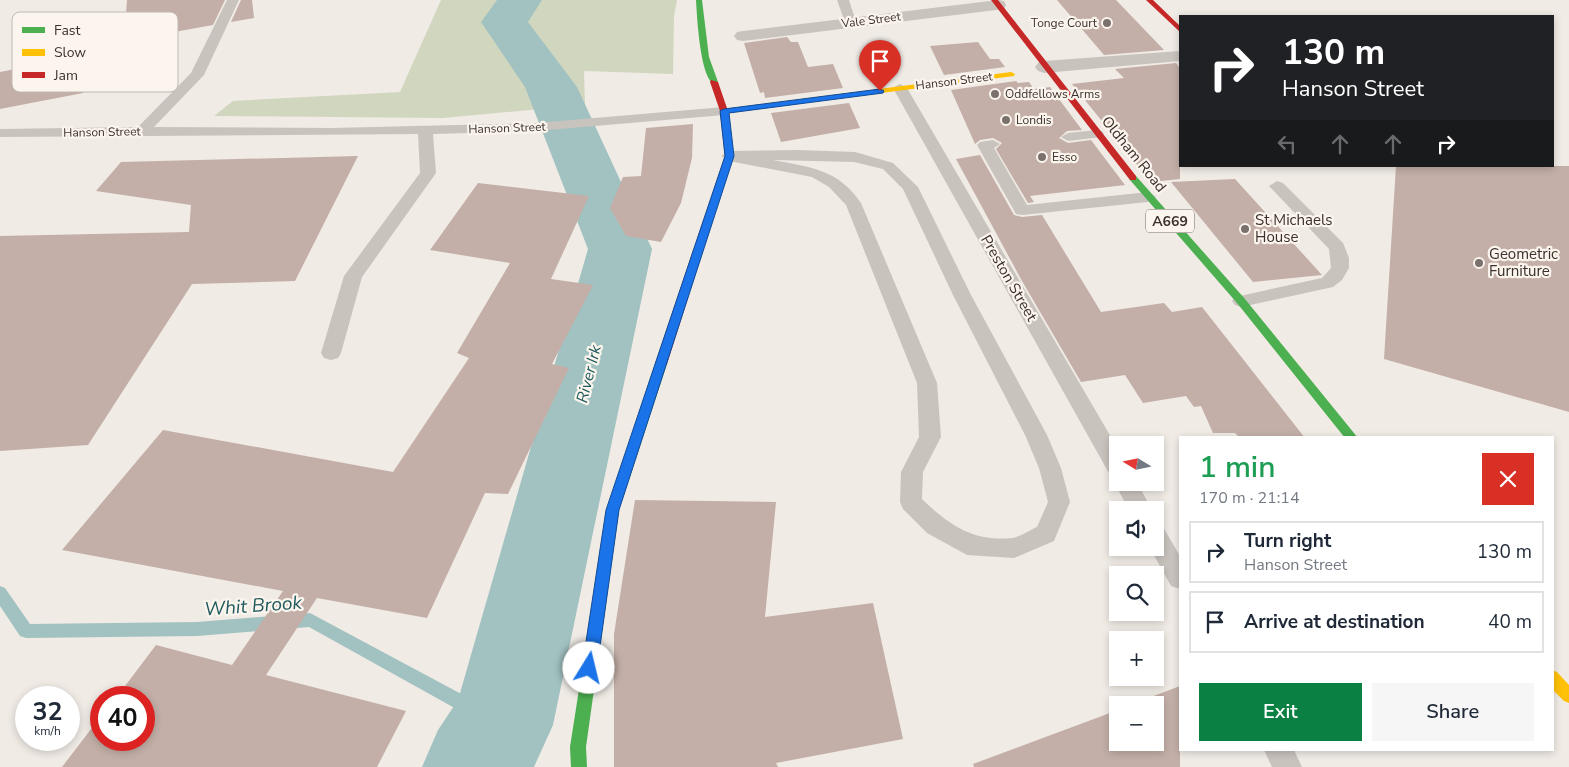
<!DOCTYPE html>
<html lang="en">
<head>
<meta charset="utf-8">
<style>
	:root { --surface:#fff; --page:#f6f6f7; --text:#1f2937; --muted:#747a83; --line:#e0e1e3; --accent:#0b8043 }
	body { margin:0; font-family:"Nunito Sans",sans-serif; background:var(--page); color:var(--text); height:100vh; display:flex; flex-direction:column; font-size:19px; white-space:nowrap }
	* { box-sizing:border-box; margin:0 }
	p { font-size:16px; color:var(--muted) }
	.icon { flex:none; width:28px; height:28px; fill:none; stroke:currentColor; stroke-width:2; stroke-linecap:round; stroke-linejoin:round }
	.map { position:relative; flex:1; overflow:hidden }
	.side { position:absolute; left:1179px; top:436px; width:375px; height:315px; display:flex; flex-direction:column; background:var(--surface); border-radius:0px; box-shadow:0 2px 8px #0003 }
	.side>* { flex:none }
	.guide { position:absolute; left:1179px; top:15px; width:375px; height:152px; border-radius:0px; box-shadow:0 2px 8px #0003; background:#202124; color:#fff; overflow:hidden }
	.needle { width:32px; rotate:280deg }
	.tools { position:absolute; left:1109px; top:436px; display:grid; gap:10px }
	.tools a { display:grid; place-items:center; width:55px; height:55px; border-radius:0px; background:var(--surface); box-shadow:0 2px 8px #0003; font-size:25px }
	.speed { position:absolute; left:15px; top:686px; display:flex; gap:10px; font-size:25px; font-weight:700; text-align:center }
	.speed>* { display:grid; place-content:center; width:65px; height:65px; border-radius:50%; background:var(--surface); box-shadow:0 2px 8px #0003; line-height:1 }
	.speed small { font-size:12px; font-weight:400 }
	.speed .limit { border:8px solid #d22; background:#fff; color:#111 }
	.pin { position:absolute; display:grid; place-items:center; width:42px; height:42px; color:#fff; margin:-51px -21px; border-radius:50% 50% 50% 0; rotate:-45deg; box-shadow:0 0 5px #0007 }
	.pin .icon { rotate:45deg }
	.me { position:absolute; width:55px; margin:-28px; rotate:9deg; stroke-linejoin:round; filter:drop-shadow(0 0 4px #0008) }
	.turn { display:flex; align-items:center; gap:18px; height:105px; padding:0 20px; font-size:22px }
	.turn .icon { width:65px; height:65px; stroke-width:2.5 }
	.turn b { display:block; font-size:35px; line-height:42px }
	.lanes { display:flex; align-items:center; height:48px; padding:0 20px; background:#0003; justify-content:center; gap:25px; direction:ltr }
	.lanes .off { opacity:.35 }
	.round { display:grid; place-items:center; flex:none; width:52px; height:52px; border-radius:0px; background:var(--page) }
	.summary { display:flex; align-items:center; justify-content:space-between; height:85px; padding:0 20px }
	h1 { font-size:30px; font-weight:600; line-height:38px; color:#1e9e55 }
	.action { display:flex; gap:10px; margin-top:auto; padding:10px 20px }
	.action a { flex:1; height:58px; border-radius:0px; background:var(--accent); color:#fff; font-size:20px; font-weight:600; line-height:58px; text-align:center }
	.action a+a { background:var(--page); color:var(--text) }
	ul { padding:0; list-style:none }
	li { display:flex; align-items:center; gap:15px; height:62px; margin:0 10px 8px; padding:0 10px; border:2px solid var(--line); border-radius:0px }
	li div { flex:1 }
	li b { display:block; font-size:19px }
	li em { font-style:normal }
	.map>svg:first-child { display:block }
	.green { fill:#d1d6bf }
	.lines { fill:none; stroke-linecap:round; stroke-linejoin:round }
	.stream { fill:#a1c2c1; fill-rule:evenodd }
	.river { fill:#a1c2c1; fill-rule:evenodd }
	.building { fill:#c3afa7 }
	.lane { fill:#c9c3be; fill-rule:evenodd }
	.street { fill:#c9c3be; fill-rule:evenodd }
	.fast { fill:#4caf50; fill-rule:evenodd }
	.slow { fill:#ffc107; fill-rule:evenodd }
	.jam { fill:#c62828; fill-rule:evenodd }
	.route { fill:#1a73e8; stroke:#114b97 }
	.poi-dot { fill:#7a716c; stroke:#fbf5ee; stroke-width:2 }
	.labels { text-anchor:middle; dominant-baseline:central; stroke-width:4.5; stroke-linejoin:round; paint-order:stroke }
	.far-street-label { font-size:12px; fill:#3b302b; stroke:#fbf5ee }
	.far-poi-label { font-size:12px; fill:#3b302b; stroke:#fbf5ee; text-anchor:start }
	.shield { fill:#fbf5ee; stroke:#756b66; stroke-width:1 }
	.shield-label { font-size:14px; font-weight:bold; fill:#3b302b }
	.street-label { font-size:15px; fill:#3b302b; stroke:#fbf5ee }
	.poi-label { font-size:15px; fill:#3b302b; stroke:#fbf5ee; text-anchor:start }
	.water-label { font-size:16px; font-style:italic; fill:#1f5a5e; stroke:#fbf5ee }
	.near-water-label { font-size:19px; font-style:italic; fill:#1f5a5e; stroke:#fbf5ee }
	.key { fill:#fbf5ee; stroke:#c1bab4; stroke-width:1 }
	.key-label { font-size:14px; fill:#3b302b }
</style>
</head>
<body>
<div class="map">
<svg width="1569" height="767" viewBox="0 0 1569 767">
	<rect width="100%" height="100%" fill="#f0ebe5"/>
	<!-- green -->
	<path class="green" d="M441,0H677L674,16L673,74L584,71L585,105L443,118L214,116L233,101L400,92Z"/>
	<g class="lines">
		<!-- stream -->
		<path class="stream" d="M0,586L5,588L30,624L197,622L310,613L508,719L510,725L508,731L502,733L496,731L309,627L197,636L26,638L20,636L0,606Z"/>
		<!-- river -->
		<path class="river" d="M497,0H542L528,22L577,87L652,249L553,725L534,767H422L438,730L458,700L588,249L525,87L481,22Z"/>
	</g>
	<!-- building -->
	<path class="building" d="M127,0H225L213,25L124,41Z
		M241,0H252L254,18L231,22Z
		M1057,0H1116L1164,50L1104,55Z
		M787,37L791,42H798L808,67L833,64L843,88L765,98L764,92L760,93L744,43Z
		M978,42L990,59H999L1005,67L944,75L930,46Z
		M88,55L83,93L0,109V72Z
		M1176,63L1180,68V179L1151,182L1072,84L1124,78L1115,69Z
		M1016,81L1018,83L1029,82L1034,89L1050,87L1082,130L1067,131L1059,138L1068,143L1091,140L1125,185L1030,196L1034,202L1028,203L996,149L1002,143L993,138L980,140L975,144L951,90Z
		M849,103L860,128L781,142L771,113Z
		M693,124L692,158L681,203L661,242L626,236L610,208L623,177L641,176L646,128Z
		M980,155L1014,215L1022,217L1042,215L1101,312L1164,303L1172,312L1202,307L1305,438H1240L1235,433H1213L1201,406L1194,407L1186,396L1143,403L1125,375L1081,382L1022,281L956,159Z
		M358,156L295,281L192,284L88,445L0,451V236L189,232L191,205L96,191L121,162Z
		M1396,166H1569V412L1384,359Z
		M1235,179L1322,275L1253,282L1171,182Z
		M478,183L589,196L551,279L593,285L552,364L569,368L508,494L485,493L427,618L317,598L266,675L406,711L377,767H62L101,716V740H144V698H116L156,645L232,665L283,591L62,550L163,430L393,472L469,358L457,353L510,263L430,250Z
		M635,500L776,502L765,617L873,603L903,739L776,763L778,767H614V634Z
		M1180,686V767H974L973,764L1118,710V742H1155V705H1130Z"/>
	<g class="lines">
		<!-- lane -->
		<path class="lane" d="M227,0H239L204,75L154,127L332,128L536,123L724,107L731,111L724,115L536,131L433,134L436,173L362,277L341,353L338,358L331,360L324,358L321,353L344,276L420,173L418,134L0,137V129L138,127L191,73Z
			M837,0H849L856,22L854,25H846Z
			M900,84L907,88L1118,449V482H1137L1152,510H1129L1114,482L1116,477L1110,475L893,88Z
			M1097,130L1102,131L1104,134L1102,137L1068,141L1061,137L1068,133Z
			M993,140L1000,144L994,148L1027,205L1148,192L1156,197L1148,202L1022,215L1016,214L977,145L980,142Z
			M797,150L855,152L893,163L918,187L971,295L1047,435L1061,468L1070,502L1054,541L1014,558L967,555L927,533L903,509L900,502L901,472L919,437L917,383L846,205L829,187L812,177L729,161L721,156L729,151ZM773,160L854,162L883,169L903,189L953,295L1025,435L1039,468L1048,502L1037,527C1030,530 1020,537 1012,538C973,542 949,525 922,499L923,472L941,437L937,383L861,203C838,169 810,167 773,160Z
			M1277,181L1283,183L1343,243L1349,258V268L1342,280L1333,287L1241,307L1235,305L1232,301L1235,297L1322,278L1331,268L1329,249L1269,186Z
			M1155,524L1163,527L1180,556V589L1171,586L1150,548H1155Z
			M1264,750H1294L1302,767H1272Z"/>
		<!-- street -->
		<path class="street" d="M998,0L1004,1L1006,5L1004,9L743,41L737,40L734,36L737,32L743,31Z
			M1180,51V61L1044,73L1038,71L1035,67L1038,63L1044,61Z"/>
		<!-- fast -->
		<path class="fast" d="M696,0H702L709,57L718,82L714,84C700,77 697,16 696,0Z
			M1133,175L1136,176L1245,299L1358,438H1345L1237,303L1130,180L1129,178Z
			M661,360L667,364L619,510L586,747L587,767H571L570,747L607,510L655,364Z"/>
		<!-- slow -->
		<path class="slow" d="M1011,72L1015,74L1014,76L724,113L720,111L724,109Z
			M1552,670L1557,672L1569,685V703L1564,701L1552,689Z"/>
		<!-- jam -->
		<path class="jam" d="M991,0H998L1136,176V180H1130Z
			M1146,0H1153L1180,26V32Z
			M711,80L718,82L728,111L733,156L667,364L661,368L655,364L725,156L720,111L710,82Z"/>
	</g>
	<!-- route -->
	<path class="route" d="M880,89L884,91L883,93L729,113L734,156L619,510L597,668L595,674L589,676L584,674L582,668L606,510L725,156L720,111L724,109Z"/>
	<!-- markers -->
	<g class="poi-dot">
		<circle cx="1107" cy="23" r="5"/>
		<circle cx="995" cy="94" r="5"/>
		<circle cx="1006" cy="120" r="5"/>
		<circle cx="1042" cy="157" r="5"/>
		<circle cx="1245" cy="229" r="5"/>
		<circle cx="1479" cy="263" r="5"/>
	</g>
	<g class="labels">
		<!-- far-street labels -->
		<g class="far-street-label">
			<text transform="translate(871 20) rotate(-7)">Vale Street</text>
			<text transform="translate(954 81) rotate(-7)">Hanson Street</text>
			<text transform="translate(507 128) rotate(-2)">Hanson Street</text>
			<text transform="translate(102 132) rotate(-1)">Hanson Street</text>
		</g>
		<!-- far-poi labels -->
		<g class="far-poi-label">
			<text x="1097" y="23" text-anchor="end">Tonge Court</text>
			<text x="1005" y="94">Oddfellows Arms</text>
			<text x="1016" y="120">Londis</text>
			<text x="1052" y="157">Esso</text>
		</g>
		<!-- shield labels -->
		<rect class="shield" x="1146" y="209.5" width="48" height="23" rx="4"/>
		<g class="shield-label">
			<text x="1170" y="221">A669</text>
		</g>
		<!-- street labels -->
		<g class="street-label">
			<text transform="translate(1134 154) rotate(51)">Oldham Road</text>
			<text transform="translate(1009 278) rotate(60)">Preston Street</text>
		</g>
		<!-- poi labels -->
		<g class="poi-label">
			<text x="1255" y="220">St Michaels<tspan x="1255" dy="17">House</tspan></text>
			<text x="1489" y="254">Geometric<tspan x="1489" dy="17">Furniture</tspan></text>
		</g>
		<!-- water labels -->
		<g class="water-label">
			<text transform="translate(589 374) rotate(-76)">River Irk</text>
		</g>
		<!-- near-water labels -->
		<g class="near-water-label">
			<text transform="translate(253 606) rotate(-4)">Whit Brook</text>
		</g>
	</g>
	<!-- legend -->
	<rect x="12" y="12" width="166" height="80" rx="8" class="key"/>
	<rect x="22" y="27" width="23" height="6" fill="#4caf50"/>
	<rect x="22" y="49" width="23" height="7" fill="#ffc107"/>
	<rect x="22" y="72" width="23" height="6" fill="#c62828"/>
	<g class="key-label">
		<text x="54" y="35">Fast</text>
		<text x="54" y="57">Slow</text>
		<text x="54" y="80">Jam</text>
	</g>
</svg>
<div class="tools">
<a><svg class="needle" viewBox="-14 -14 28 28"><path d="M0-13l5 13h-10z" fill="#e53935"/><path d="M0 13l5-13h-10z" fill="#747a83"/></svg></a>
<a><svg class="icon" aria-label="sound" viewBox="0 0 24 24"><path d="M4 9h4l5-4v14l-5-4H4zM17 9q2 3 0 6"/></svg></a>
<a><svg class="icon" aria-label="search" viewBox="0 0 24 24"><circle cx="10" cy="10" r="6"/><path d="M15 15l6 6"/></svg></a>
<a>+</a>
<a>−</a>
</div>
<div class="speed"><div>32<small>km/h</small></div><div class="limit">40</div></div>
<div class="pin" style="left:880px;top:91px;background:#d93025"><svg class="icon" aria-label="arrive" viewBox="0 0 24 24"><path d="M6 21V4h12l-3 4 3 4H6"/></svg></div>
<svg class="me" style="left:589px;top:668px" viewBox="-20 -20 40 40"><circle r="19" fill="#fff"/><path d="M0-13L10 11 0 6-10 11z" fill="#1a73e8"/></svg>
<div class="guide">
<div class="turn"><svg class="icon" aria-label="right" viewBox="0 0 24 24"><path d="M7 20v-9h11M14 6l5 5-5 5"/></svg><div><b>130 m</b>Hanson Street</div></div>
<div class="lanes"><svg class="icon off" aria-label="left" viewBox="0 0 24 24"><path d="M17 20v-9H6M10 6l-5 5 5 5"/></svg><svg class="icon off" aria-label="ahead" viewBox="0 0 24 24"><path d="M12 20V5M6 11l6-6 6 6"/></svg><svg class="icon off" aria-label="ahead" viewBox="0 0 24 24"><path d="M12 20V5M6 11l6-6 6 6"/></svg><svg class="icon" aria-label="right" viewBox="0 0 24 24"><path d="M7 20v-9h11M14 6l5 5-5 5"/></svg></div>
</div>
<section class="side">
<div class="summary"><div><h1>1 min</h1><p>170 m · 21:14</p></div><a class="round" style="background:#d93025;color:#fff"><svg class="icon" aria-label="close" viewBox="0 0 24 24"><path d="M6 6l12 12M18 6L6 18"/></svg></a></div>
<ul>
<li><svg class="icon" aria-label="right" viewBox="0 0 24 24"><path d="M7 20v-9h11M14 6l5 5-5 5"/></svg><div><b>Turn right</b><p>Hanson Street</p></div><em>130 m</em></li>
<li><svg class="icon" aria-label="arrive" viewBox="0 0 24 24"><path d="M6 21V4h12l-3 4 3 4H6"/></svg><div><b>Arrive at destination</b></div><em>40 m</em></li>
</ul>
<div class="action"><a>Exit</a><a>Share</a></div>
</section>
</div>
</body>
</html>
